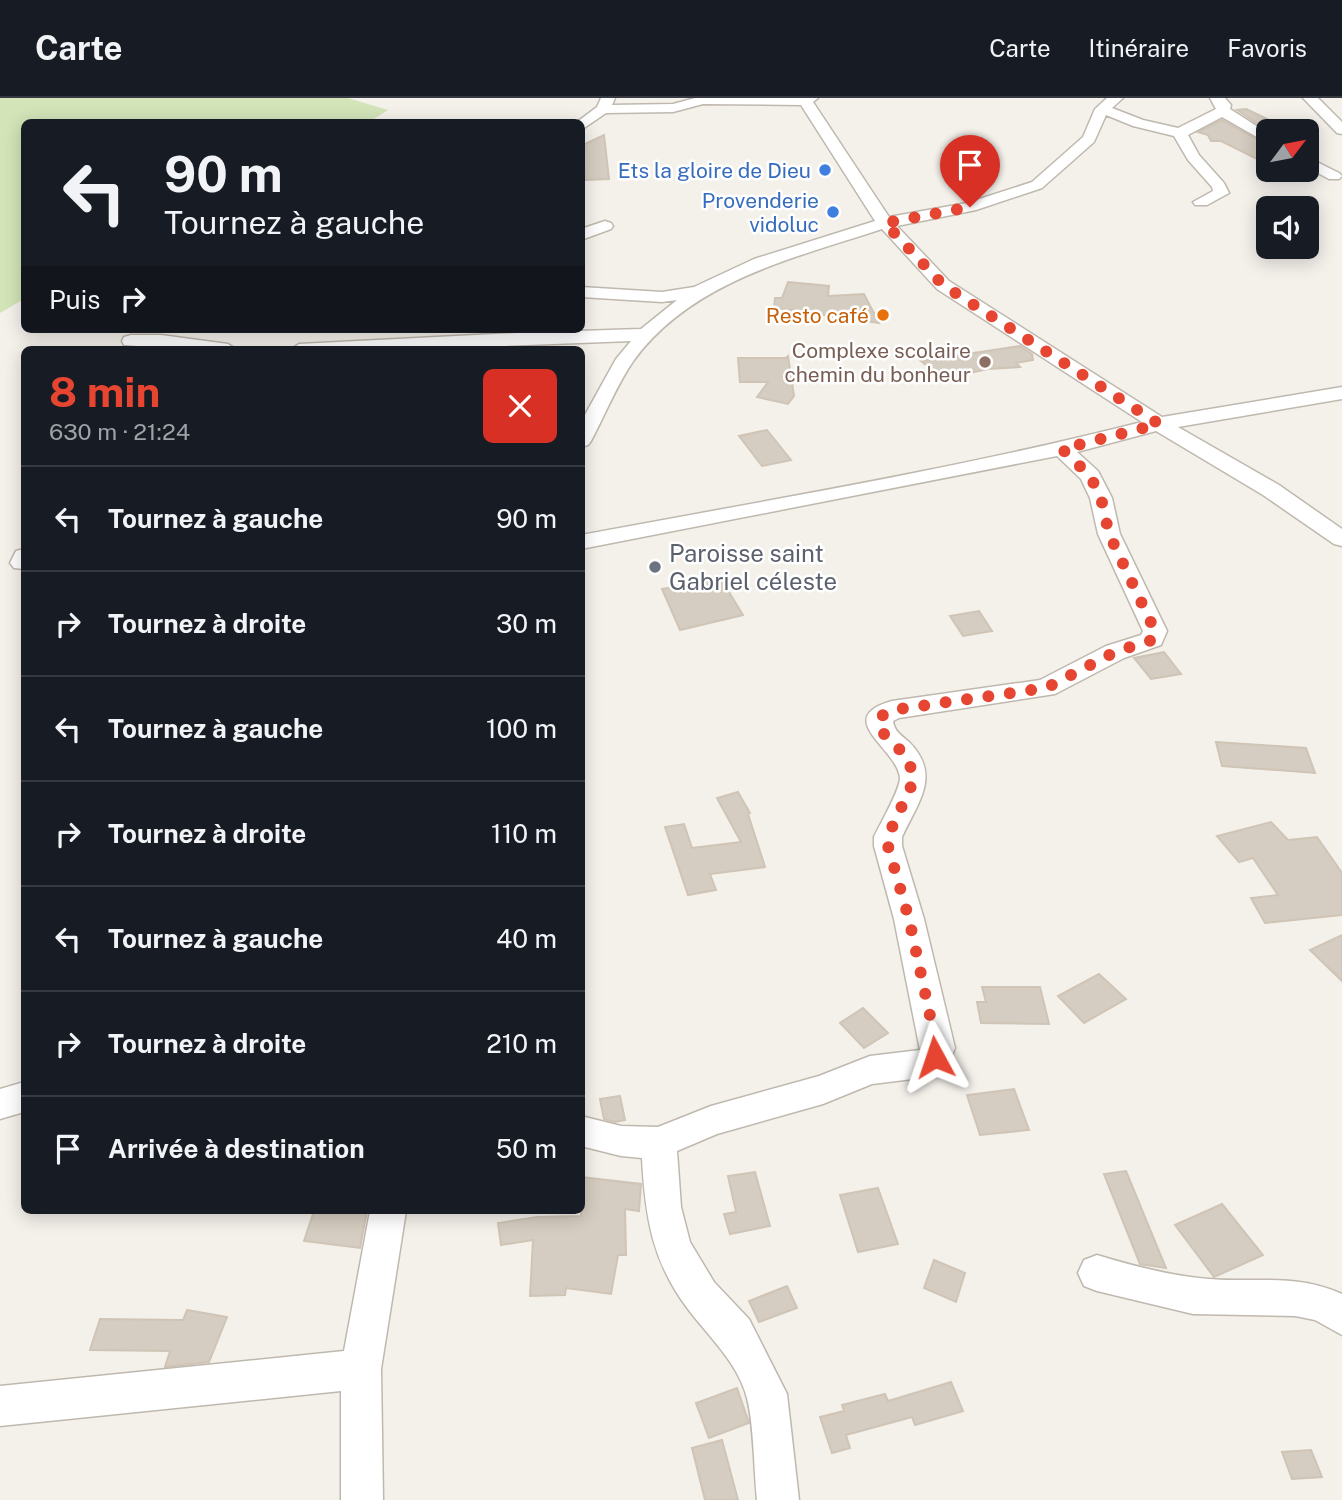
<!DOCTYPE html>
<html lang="fr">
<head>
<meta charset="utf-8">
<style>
	:root { --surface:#171b24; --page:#20242c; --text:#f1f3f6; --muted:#9ea1a6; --line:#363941; --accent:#e64631 }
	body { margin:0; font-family:"Public Sans",sans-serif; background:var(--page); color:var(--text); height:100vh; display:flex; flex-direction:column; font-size:26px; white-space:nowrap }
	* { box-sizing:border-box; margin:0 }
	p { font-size:23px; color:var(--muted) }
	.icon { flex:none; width:38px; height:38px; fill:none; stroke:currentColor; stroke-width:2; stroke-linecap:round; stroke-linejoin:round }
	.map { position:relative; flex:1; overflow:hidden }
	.side { position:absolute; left:21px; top:248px; width:564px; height:868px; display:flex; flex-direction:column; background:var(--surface); border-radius:10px; box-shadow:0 4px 18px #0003 }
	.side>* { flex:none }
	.hud { position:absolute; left:21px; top:21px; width:564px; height:214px; border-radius:10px; box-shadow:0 4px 18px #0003; background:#171b24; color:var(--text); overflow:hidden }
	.needle { width:46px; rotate:58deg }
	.buttons { position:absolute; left:1256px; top:21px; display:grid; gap:14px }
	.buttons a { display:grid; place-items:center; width:63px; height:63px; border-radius:10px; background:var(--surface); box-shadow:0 4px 18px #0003; font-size:35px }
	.pin { position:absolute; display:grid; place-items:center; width:60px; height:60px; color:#fff; margin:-72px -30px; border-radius:50% 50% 50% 0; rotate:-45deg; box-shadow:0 0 7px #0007 }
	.pin .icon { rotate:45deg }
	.me { position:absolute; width:77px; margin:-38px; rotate:355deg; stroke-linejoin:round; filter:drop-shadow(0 0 5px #0008) }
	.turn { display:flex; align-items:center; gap:24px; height:147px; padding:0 28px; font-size:32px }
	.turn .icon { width:91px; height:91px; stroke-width:2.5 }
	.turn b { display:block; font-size:49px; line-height:60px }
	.then { display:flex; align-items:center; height:66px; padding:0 28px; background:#0003; gap:14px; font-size:26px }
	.round { display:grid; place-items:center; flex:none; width:74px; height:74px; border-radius:10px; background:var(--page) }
	.head { display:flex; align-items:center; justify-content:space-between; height:119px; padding:0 28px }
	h1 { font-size:42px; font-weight:700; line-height:52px; color:var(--accent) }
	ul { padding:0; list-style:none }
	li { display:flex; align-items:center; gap:21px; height:105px; padding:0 28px; border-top:2px solid var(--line) }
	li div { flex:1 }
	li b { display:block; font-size:26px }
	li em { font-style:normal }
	header { display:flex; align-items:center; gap:42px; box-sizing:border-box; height:98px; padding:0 35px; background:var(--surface); border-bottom:2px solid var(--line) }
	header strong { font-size:33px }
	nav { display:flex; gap:38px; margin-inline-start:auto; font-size:24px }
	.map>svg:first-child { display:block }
	.green { fill:#d2e4b8 }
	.building { fill:#d5cdc1; stroke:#cfc4b5; stroke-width:2 }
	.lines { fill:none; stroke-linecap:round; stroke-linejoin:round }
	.minor-casing { stroke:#bfb8ae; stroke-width:3 }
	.minor { fill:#fff; fill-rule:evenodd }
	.route { stroke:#e64631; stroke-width:12; stroke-dasharray:0 21.6 }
	.shop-dot { fill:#3f7fe0; stroke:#fff; stroke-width:2.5 }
	.food-dot { fill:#e8710a; stroke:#fff; stroke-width:2.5 }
	.education-dot { fill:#8d6e63; stroke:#fff; stroke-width:2.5 }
	.worship-dot { fill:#6b7280; stroke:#fff; stroke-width:2.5 }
	.labels { text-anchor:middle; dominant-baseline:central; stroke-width:5; stroke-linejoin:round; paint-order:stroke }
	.far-shop-label { font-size:21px; fill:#366cbe; stroke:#fff; text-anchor:end }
	.far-food-label { font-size:21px; fill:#c56008; stroke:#fff; text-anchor:end }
	.far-education-label { font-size:21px; fill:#785e54; stroke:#fff; text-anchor:end }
	.worship-label { font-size:24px; fill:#5b616d; stroke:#fff; text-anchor:start }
</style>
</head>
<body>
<header>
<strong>Carte</strong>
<nav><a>Carte</a><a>Itinéraire</a><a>Favoris</a></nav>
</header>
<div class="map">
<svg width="1342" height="1402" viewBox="0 0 1342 1402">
	<rect width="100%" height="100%" fill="#f4f1eb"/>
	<!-- green -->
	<path class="green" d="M0,0H348L388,12L369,24H24V201L0,215Z"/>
	<!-- building -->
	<path class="building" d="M1246,11L1269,22V33L1237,12Z
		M1222,22L1269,48V67L1221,43H1211L1208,37L1198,34Z
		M604,37L609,81L585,82L584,69H581V48Z
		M788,184L829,188L828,198L864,196L879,225L774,210L775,200H782Z
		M1020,248L1032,256L1033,262L1016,265L1020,269L988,271L942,281L921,263Z
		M788,258L794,298L788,306L757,299L768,284H740L738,260H786Z
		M767,332L791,362L762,368L739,338Z
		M721,481L743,517L680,532L662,491Z
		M979,513L992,533L963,538L950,518Z
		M1164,554L1181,576L1151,581L1134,560Z
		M1216,644L1306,650L1315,675L1222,668Z
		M738,694L750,715L748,716L765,769L710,776L716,792L688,797L665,729L684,726L692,750L741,744L717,700Z
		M1271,724L1288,742L1317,739L1342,775V817L1265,825L1251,800L1278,797L1253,760L1239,764L1217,738Z
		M1342,837V883L1310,852Z
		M1099,876L1126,901L1084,925L1058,898Z
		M982,889H1040L1049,926L981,925L977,904H986Z
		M863,910L888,935L864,950L840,925Z
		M1014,991L1029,1032L980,1037L967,997Z
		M620,998L625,1022L615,1024L604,1021L600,1001Z
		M1126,1073L1156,1146L1166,1170L1140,1166L1104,1076Z
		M755,1074L770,1128L730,1136L724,1116L736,1114L728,1078Z
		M581,1079L641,1086L639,1113L625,1111L626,1157H618L611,1196L566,1190L565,1197L530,1198L533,1142L501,1147L498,1125L537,1119L581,1118Z
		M878,1090L898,1146L858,1154L840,1097Z
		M1222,1106L1263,1157L1214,1179L1175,1127Z
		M314,1113H367L360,1150L304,1143Z
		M934,1162L965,1175L956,1204L924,1190Z
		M787,1188L797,1210L759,1224L749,1203Z
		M187,1212L227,1219L209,1264L165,1269L170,1253L90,1252L100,1221L183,1222Z
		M951,1284L963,1313L915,1327L912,1319L846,1337L850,1350L832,1355L820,1319L844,1313L842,1307L885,1296L888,1303Z
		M737,1290L749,1325L709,1340L696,1305Z
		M722,1342L738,1402H705L692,1350Z
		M1311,1352L1322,1379L1292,1381L1282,1354Z"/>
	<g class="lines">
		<defs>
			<path id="minor" d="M601,0H615L612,7L673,6L695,0H818L813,4L889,119L967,105L1032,84L1083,39L1095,11L1107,0H1123L1112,10L1143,22L1178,30L1216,11L1210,0H1225L1231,7L1230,11L1269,36V46L1222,19L1188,37L1199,57L1224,85L1229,95L1207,107H1195L1193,104L1213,93L1212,89L1188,62L1174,38L1133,28L1106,17L1094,44L1042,90L976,112L897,128L949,183L1162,319L1342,289V301L1178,329L1279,387L1342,431V448L1334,446L1263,397L1156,333L1077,354L1098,373L1112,400L1120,436L1167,533L1161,547L1124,560L1055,596L899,620L893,623C894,633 901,637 909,644C942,677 918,704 902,739V748L924,821L955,950L947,969L941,975L929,979L872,986L823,1006L717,1036L677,1053L681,1109L690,1144L714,1184L749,1221L787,1296L799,1402H757C754,1373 754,1327 747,1300C738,1265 709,1239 688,1211C652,1164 645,1117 642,1060L621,1058L581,1048V1018L621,1028L658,1029L711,1008L819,978L870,958L920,952L894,821L874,748V739C880,726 900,692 900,680C898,651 831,620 892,603L1040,582L1106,548L1141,537L1143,533L1098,436L1090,400L1081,381L1057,358L581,451V437C769,402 957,371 1142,324L937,191L882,131C794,160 692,183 634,262C617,286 605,317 591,343L588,347L581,349V324L616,261L631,243L398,252H290L299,246L516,235L641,231L677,202L662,204L581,199V189L662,194L694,189L754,161L875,123L801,7L703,6L673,14L606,15L581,32V24H577L597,9Z
				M1303,0H1318L1342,24V36L1337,35Z
				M1307,59L1339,75L1342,78L1339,81H1329L1307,69Z
				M605,123L611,125L613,128L611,131L581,142V131Z
				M131,237H161L228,246L237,252H186L124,247L122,243L124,239Z
				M24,451V471L14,470L10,465L16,453Z
				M24,984V1014L0,1021V991Z
				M370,1113H406L381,1271L383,1402H341V1293L0,1328V1288L344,1253Z
				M1097,1157C1133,1168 1171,1178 1209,1181C1257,1185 1295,1175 1342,1196V1237L1315,1222L1295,1218L1193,1216L1097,1193L1084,1188L1078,1175L1084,1162Z"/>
		</defs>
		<!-- minor casing -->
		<use href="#minor" class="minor-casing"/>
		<!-- minor -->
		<use href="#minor" class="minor"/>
	</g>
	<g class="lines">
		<!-- route -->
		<path class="route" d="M935,959L937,950L909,821L888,748V738L914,682L908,660L881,633L880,619L892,612L1046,590L1115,554L1152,542L1155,533L1109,436L1101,400L1090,378L1062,351L1159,326L943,187L885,125L970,109"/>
	</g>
	<!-- markers -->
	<g class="shop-dot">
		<circle cx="825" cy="72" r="7"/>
		<circle cx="833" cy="114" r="7"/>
	</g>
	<circle class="food-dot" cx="883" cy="217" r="7"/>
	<circle class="education-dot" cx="985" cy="264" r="7"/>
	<circle class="worship-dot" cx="655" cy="469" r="7"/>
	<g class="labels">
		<!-- far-shop labels -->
		<g class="far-shop-label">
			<text x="811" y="72">Ets la gloire de Dieu</text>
			<text x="819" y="102">Provenderie<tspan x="819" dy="24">vidoluc</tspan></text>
		</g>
		<!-- far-food labels -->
		<g class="far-food-label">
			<text x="869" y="217">Resto café</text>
		</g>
		<!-- far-education labels -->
		<g class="far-education-label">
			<text x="971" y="252">Complexe scolaire<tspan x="971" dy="24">chemin du bonheur</tspan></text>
		</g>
		<!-- worship labels -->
		<g class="worship-label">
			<text x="669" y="455">Paroisse saint<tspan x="669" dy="28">Gabriel céleste</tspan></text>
		</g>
	</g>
</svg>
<div class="buttons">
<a><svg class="needle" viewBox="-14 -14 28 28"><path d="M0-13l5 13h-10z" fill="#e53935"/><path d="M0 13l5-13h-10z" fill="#9ea1a6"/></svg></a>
<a><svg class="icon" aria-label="sound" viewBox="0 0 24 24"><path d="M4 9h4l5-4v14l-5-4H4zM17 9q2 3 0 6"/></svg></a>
</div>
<div class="pin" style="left:970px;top:109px;background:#d93025"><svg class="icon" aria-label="arrive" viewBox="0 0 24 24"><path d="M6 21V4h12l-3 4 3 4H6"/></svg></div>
<svg class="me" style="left:935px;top:959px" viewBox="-20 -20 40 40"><path d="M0-17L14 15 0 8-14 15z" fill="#e64631" stroke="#fff" stroke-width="4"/></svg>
<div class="hud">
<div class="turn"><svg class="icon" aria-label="left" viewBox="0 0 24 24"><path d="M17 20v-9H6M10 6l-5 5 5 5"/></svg><div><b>90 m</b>Tournez à gauche</div></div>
<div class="then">Puis<svg class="icon" aria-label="right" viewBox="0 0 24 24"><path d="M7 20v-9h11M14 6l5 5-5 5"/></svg></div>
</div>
<section class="side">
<div class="head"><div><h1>8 min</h1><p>630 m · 21:24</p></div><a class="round" style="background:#d93025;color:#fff"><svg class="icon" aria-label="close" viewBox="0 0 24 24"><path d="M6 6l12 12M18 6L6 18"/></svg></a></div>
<ul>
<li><svg class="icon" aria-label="left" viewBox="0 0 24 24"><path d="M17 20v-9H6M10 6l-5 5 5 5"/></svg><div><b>Tournez à gauche</b></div><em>90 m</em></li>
<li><svg class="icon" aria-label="right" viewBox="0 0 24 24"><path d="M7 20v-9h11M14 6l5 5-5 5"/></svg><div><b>Tournez à droite</b></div><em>30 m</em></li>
<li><svg class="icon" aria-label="left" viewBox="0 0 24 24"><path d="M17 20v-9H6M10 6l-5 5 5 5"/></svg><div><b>Tournez à gauche</b></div><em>100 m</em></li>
<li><svg class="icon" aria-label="right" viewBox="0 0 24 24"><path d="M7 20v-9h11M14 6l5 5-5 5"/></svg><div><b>Tournez à droite</b></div><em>110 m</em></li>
<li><svg class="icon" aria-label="left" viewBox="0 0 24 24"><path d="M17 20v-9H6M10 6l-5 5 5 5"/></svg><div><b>Tournez à gauche</b></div><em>40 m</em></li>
<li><svg class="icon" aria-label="right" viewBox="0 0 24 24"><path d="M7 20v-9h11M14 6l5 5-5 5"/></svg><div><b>Tournez à droite</b></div><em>210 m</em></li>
<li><svg class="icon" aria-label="arrive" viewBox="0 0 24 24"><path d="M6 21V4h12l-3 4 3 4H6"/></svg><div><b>Arrivée à destination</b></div><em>50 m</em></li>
</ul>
</section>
</div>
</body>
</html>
